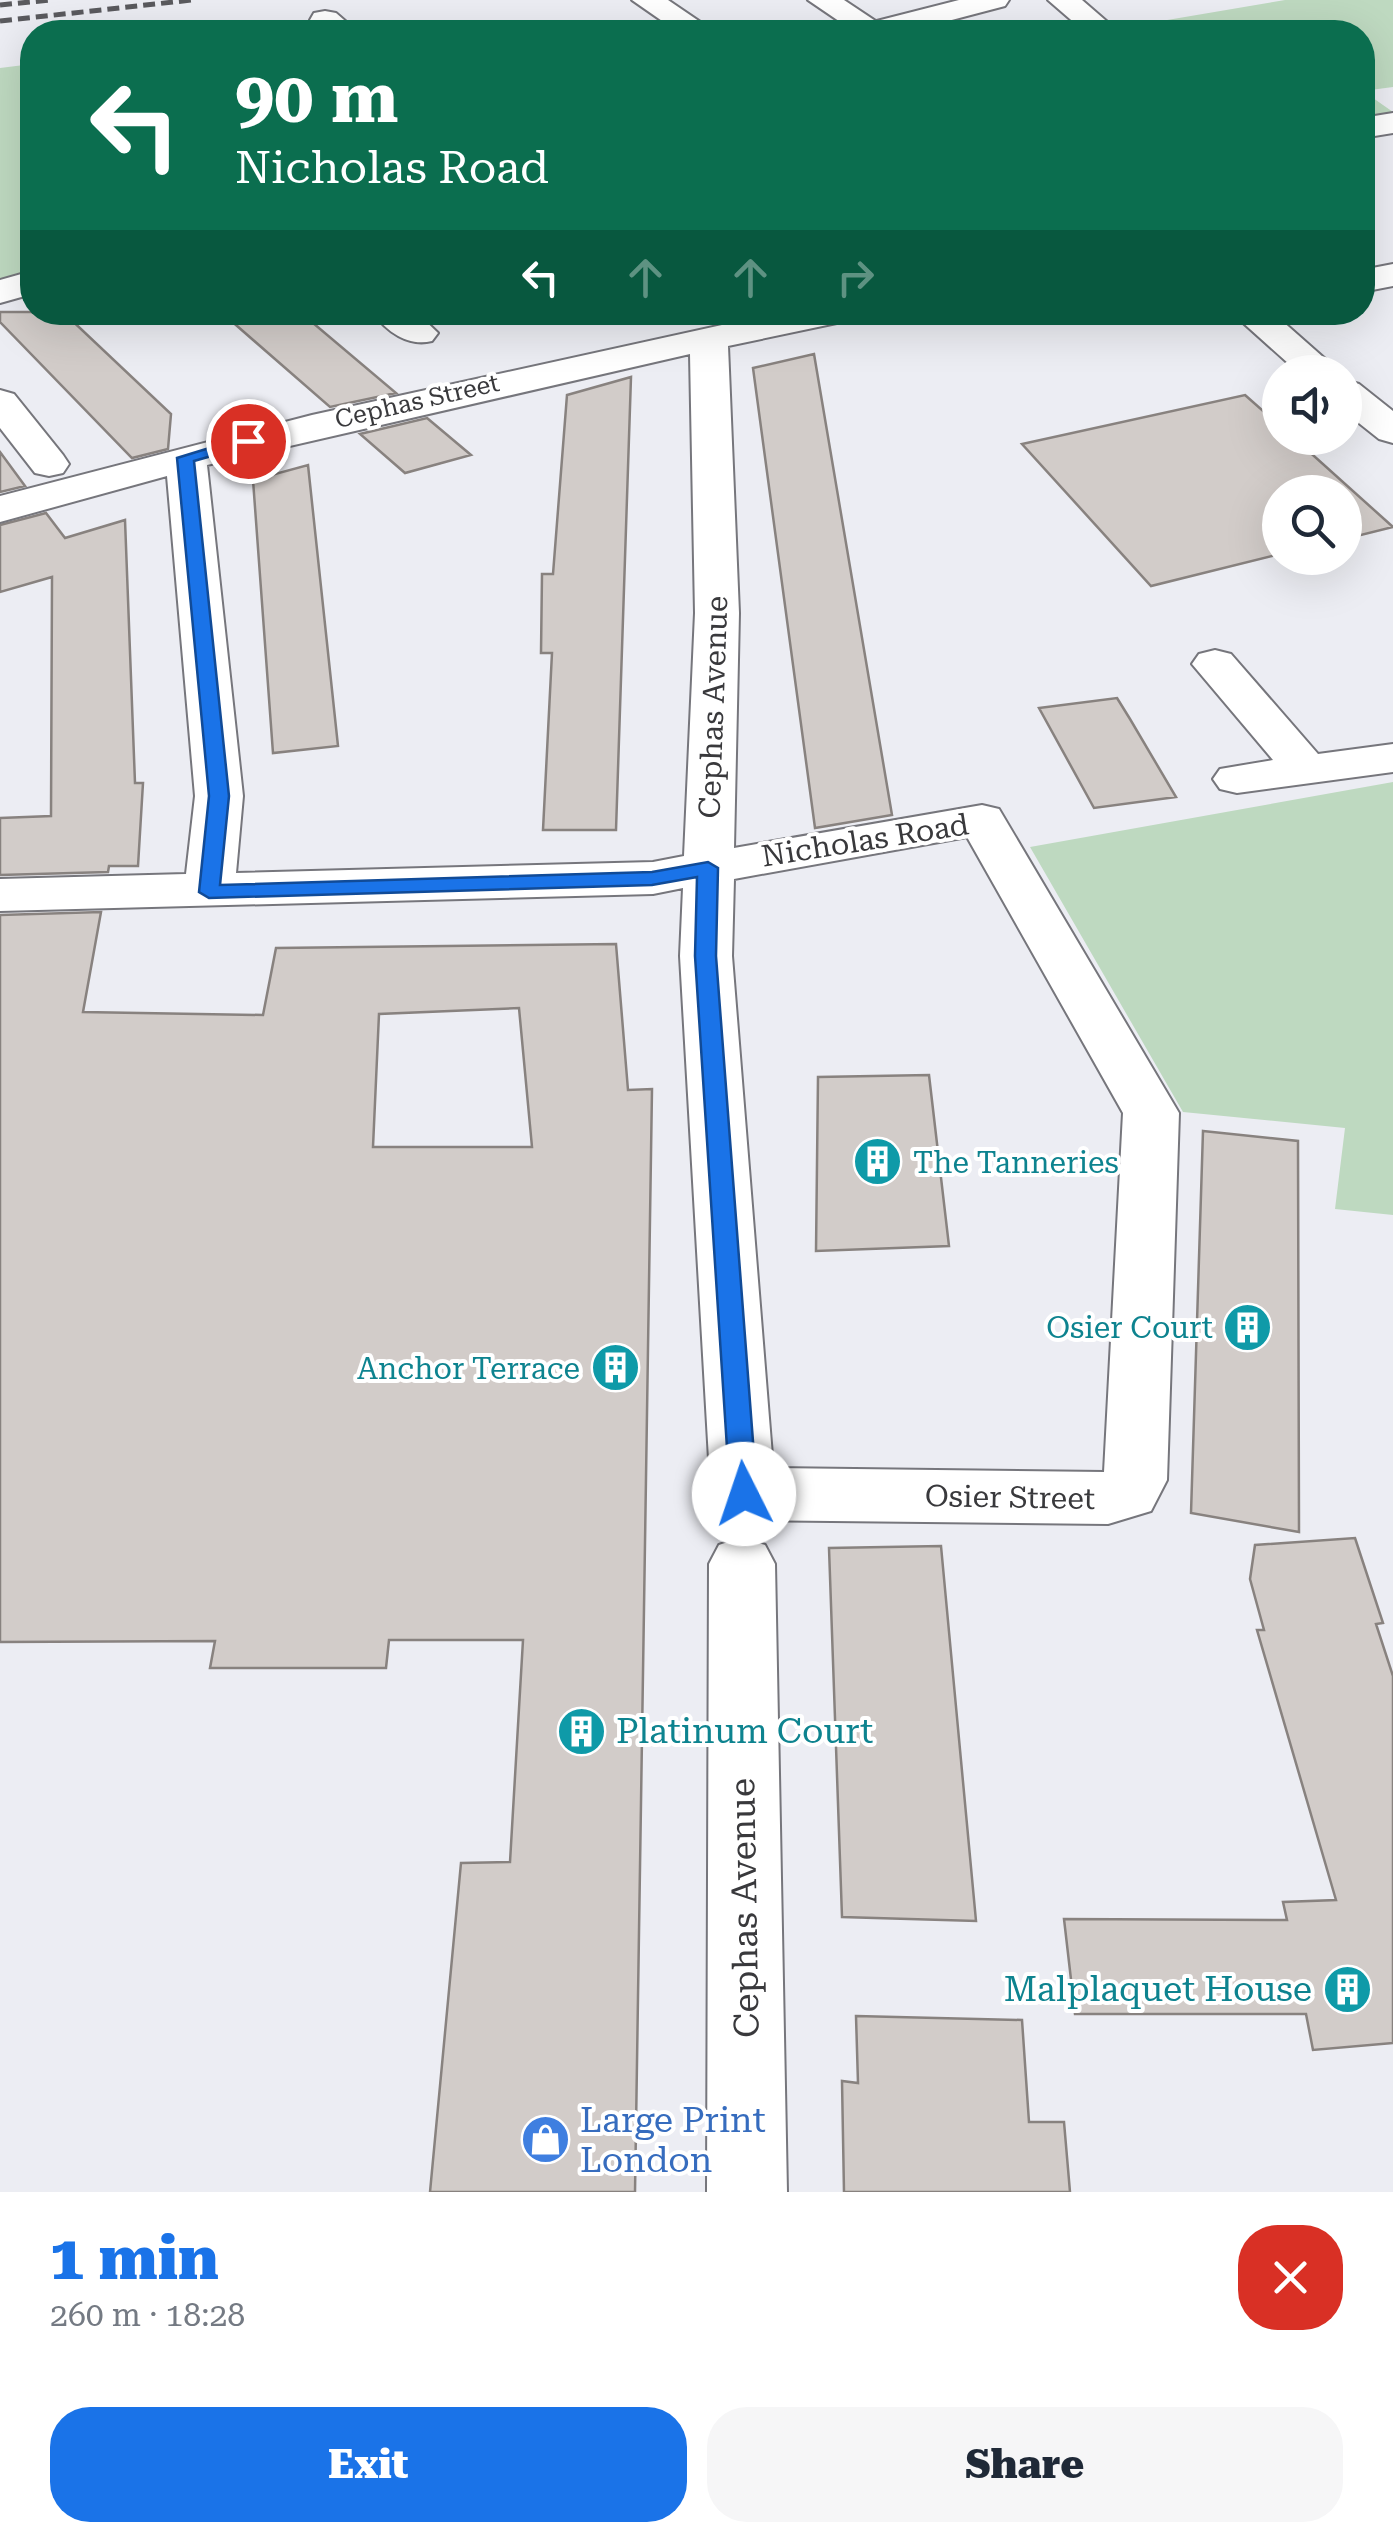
<!DOCTYPE html>
<html lang="en">
<head>
<meta charset="utf-8">
<style>
	:root { --surface:#fff; --page:#f6f6f7; --text:#1f2937; --muted:#747a83; --accent:#1a73e8 }
	body { margin:0; font-family:"Roboto Serif",serif; background:var(--page); color:var(--text); height:100vh; display:flex; flex-direction:column; font-size:38px; white-space:nowrap }
	* { box-sizing:border-box; margin:0 }
	p { font-size:32px; color:var(--muted) }
	.icon { flex:none; width:55px; height:55px; fill:none; stroke:currentColor; stroke-width:2; stroke-linecap:round; stroke-linejoin:round }
	.map { position:relative; height:2192px; overflow:hidden }
	.side { display:flex; flex-direction:column; background:var(--surface); flex:1 }
	.side>* { flex:none }
	.banner { position:absolute; left:20px; top:20px; width:1355px; height:305px; border-radius:40px; box-shadow:0 10px 40px #0002; background:#0b6e4f; color:#fff; overflow:hidden }
	.tools { position:absolute; left:1262px; top:355px; display:grid; gap:20px }
	.tools a { display:grid; place-items:center; width:100px; height:100px; border-radius:50%; background:var(--surface); box-shadow:0 10px 40px #0002; font-size:50px }
	.pin { position:absolute; display:grid; place-items:center; width:85px; height:85px; color:#fff; margin:-42px; border:5px solid #fff; border-radius:50%; box-shadow:0 2px 10px #0007 }
	.me { position:absolute; width:110px; margin:-55px; rotate:356deg; stroke-linejoin:round; filter:drop-shadow(0 0 8px #0008) }
	.turn { display:flex; align-items:center; gap:35px; height:210px; padding:0 50px; font-size:45px }
	.turn .icon { width:130px; height:130px; stroke-width:2.5 }
	.turn b { display:block; font-size:70px; line-height:85px }
	.lanes { display:flex; align-items:center; height:95px; padding:0 50px; background:#0003; justify-content:center; gap:50px; direction:ltr }
	.lanes .off { opacity:.35 }
	.round { display:grid; place-items:center; flex:none; width:105px; height:105px; border-radius:40px; background:var(--page) }
	.headline { display:flex; align-items:center; justify-content:space-between; height:170px; padding:0 50px }
	h1 { font-size:60px; font-weight:800; line-height:75px; color:var(--accent) }
	.cta { display:flex; gap:20px; margin-top:auto; padding:20px 50px }
	.cta a { flex:1; height:115px; border-radius:40px; background:var(--accent); color:#fff; font-size:40px; font-weight:800; line-height:115px; text-align:center }
	.cta a+a { background:var(--page); color:var(--text) }
	.map>svg:first-child { display:block }
	.green { fill:#bed9c0 }
	.building { fill:#d2ccc9; stroke:#88827f; stroke-width:2.5; fill-rule:evenodd }
	.lines { fill:none; stroke-linecap:round; stroke-linejoin:round }
	.minor-casing { stroke:#76767c; stroke-width:4 }
	.major-casing { stroke:#76767c; stroke-width:4 }
	.minor { fill:#fff; fill-rule:evenodd }
	.major { fill:#fff; fill-rule:evenodd }
	.rail { stroke:#5a5a5e; stroke-width:5; stroke-dasharray:12 6; stroke-linecap:butt }
	.route { fill:#1a73e8; stroke:#114b97; stroke-width:2.5 }
	.labels { text-anchor:middle; dominant-baseline:central; stroke-width:8; stroke-linejoin:round; paint-order:stroke }
	.far-street-label { font-size:25px; fill:#39393c; stroke:#fff }
	.street-label { font-size:30px; fill:#39393c; stroke:#fff }
	.culture-label { font-size:30px; fill:#0d838f; stroke:#fff; text-anchor:end }
	.near-culture-label { font-size:35px; fill:#0d838f; stroke:#fff; text-anchor:start }
	.near-street-label { font-size:35px; fill:#39393c; stroke:#fff }
	.near-shop-label { font-size:35px; fill:#366cbe; stroke:#fff; text-anchor:start }
</style>
</head>
<body>
<div class="map">
<svg width="1393" height="2192" viewBox="0 0 1393 2192">
	<rect width="100%" height="100%" fill="#ecedf3"/>
	<!-- green -->
	<path class="green" d="M1285,0H1393V87L1363,91L1393,112L1363,118L1362,32H1125L1120,28Z
		M32,64V270L0,279V68Z
		M1393,782V1215L1335,1209L1345,1128L1183,1112L1030,847Z"/>
	<!-- building -->
	<path class="building" d="M0,312H63L171,414L168,449L132,458L0,322Z
		M221,312H300L396,393L330,407Z
		M814,354L892,815L815,828L753,368Z
		M631,377L616,830H543L552,653H541L542,574H553L567,395Z
		M1245,395L1280,426V438H1294L1393,527L1345,539V492H1280V554L1151,586L1022,444Z
		M427,418L471,455L405,473L360,434Z
		M0,452L25,486L0,492Z
		M308,465L338,746L273,753L253,480Z
		M46,513L65,538L125,520L135,783H143L138,866H109L108,872L0,875V818L51,816L52,577L0,592V525Z
		M1117,698L1130,719L1176,797L1094,808L1039,708Z
		M101,912L83,1012L263,1015L276,948L616,944L628,1090L652,1089L635,2192H430L461,1863L510,1862L523,1640H389L386,1668H210L215,1641L0,1642V915ZM519,1008L532,1147H373L379,1014Z
		M929,1075L949,1246L816,1251L818,1077Z
		M1203,1131L1298,1141L1299,1532L1191,1513Z
		M1355,1538L1383,1623L1376,1624L1393,1676V2043L1313,2050L1306,2014H1075L1064,1919L1287,1920L1283,1902L1336,1900L1257,1630H1264L1250,1579L1255,1545Z
		M941,1546L976,1921L842,1917L829,1548Z
		M856,2016L1022,2020L1029,2122H1064L1070,2192H844L842,2081L858,2083Z"/>
	<g class="lines">
		<defs>
			<path id="minor" d="M632,0H668L715,32H678Z
				M959,0H1009L1005,6L906,32H856L861,25Z
				M1048,0H1082L1119,32H1085Z
				M325,11L336,13L358,32H323L310,20L314,13Z
				M1393,113V133L1362,138V118Z
				M1393,264V286L1362,292V270Z
				M32,271V294L0,303V280Z
				M373,312H416L438,333L432,341C409,347 386,332 373,312Z
				M781,312H856L851,320L728,346L739,613L734,848L982,805L999,809L1179,1113L1167,1480L1151,1511L1108,1524L743,1520L720,1512L711,1494L680,956L683,888L653,894L0,911V879L186,874L195,796L167,476L0,522V496L312,415ZM690,354L695,613L684,856L653,862L236,873L243,796L207,465ZM967,837L1123,1113L1104,1472L773,1468L732,956L734,879Z
				M0,390L14,394L63,455L69,464L63,473L49,476L35,473L0,428Z
				M1215,650L1231,654L1318,754L1393,744V772L1237,793L1220,789L1213,779L1220,769L1273,760L1192,664L1199,654Z
				M742,1537L765,1545L775,1564L787,2192H707L709,1564L719,1545Z"/>
			<path id="major" d="M808,0H844L892,32H855Z
				M1231,312H1272L1340,372H1298Z
				M1345,380L1359,384L1393,411V443L1379,439L1345,412Z"/>
		</defs>
		<!-- minor casing -->
		<use href="#minor" class="minor-casing"/>
		<!-- major casing -->
		<use href="#major" class="major-casing"/>
		<!-- minor -->
		<use href="#minor" class="minor"/>
		<!-- major -->
		<use href="#major" class="major"/>
		<!-- rail -->
		<path class="rail" d="M0,5L50,0
			M0,21L192,0"/>
	</g>
	<!-- route -->
	<path class="route" d="M248,436L256,441L254,444L194,461L229,796L220,885L652,872L708,862L718,868L716,956L757,1494L753,1501L744,1504L734,1501L730,1494L695,956L697,877L652,885L209,898L199,892L209,796L177,458Z"/>
	<!-- icons -->
	<defs>
		<symbol id="building-disc" viewBox="-11 -11 22 22"><circle r="9.5" fill="#0f9aa8" stroke="#fff"/><path d="M-4-6H4V6H1V3H-1V6H-4ZM-2.5-4.3h1.7v1.8h-1.7ZM.8-4.3h1.7v1.8H.8ZM-2.5-1h1.7V.8h-1.7ZM.8-1h1.7V.8H.8Z" fill="#fff"/></symbol>
		<symbol id="shop-disc" viewBox="-11 -11 22 22"><circle r="9.5" fill="#3f7fe0" stroke="#fff"/><path d="M-5-2.5h2.3a2.7 3.5 0 0 1 5.4 0H5L5.5 6h-11ZM-1.5-2.5h3a1.5 2.3 0 0 0-3 0Z" fill="#fff"/></symbol>
	</defs>
	<g fill-rule="evenodd">
		<use href="#building-disc" x="850" y="1134" width="55" height="55"/>
		<use href="#building-disc" x="1220" y="1300" width="55" height="55"/>
		<use href="#building-disc" x="588" y="1340" width="55" height="55"/>
		<use href="#building-disc" x="554" y="1704" width="55" height="55"/>
		<use href="#building-disc" x="1320" y="1962" width="55" height="55"/>
		<use href="#shop-disc" x="518" y="2112" width="55" height="55"/>
	</g>
	<g class="labels">
		<!-- far-street labels -->
		<g class="far-street-label">
			<text transform="translate(417 401) rotate(-13)">Cephas Street</text>
		</g>
		<!-- street labels -->
		<g class="street-label">
			<text transform="translate(713 707) rotate(-88)">Cephas Avenue</text>
			<text transform="translate(865 840) rotate(-9)">Nicholas Road</text>
			<text transform="translate(1010 1497) rotate(1)">Osier Street</text>
		</g>
		<!-- culture labels -->
		<g class="culture-label">
			<text x="913" y="1162" text-anchor="start">The Tanneries</text>
			<text x="1213" y="1327">Osier Court</text>
			<text x="580" y="1368">Anchor Terrace</text>
		</g>
		<!-- near-culture labels -->
		<g class="near-culture-label">
			<text x="616" y="1731">Platinum Court</text>
			<text x="1312" y="1989" text-anchor="end">Malplaquet House</text>
		</g>
		<!-- near-street labels -->
		<g class="near-street-label">
			<text transform="translate(745 1908) rotate(-91)">Cephas Avenue</text>
		</g>
		<!-- near-shop labels -->
		<g class="near-shop-label">
			<text x="580" y="2120">Large Print<tspan x="580" dy="40">London</tspan></text>
		</g>
	</g>
</svg>
<div class="tools">
<a><svg class="icon" aria-label="sound" viewBox="0 0 24 24"><path d="M4 9h4l5-4v14l-5-4H4zM17 9q2 3 0 6"/></svg></a>
<a><svg class="icon" aria-label="search" viewBox="0 0 24 24"><circle cx="10" cy="10" r="6"/><path d="M15 15l6 6"/></svg></a>
</div>
<div class="pin" style="left:248px;top:441px;background:#d93025"><svg class="icon" aria-label="arrive" viewBox="0 0 24 24"><path d="M6 21V4h12l-3 4 3 4H6"/></svg></div>
<svg class="me" style="left:744px;top:1494px" viewBox="-20 -20 40 40"><circle r="19" fill="#fff"/><path d="M0-13L10 11 0 6-10 11z" fill="#1a73e8"/></svg>
<div class="banner">
<div class="turn"><svg class="icon" aria-label="left" viewBox="0 0 24 24"><path d="M17 20v-9H6M10 6l-5 5 5 5"/></svg><div><b>90 m</b>Nicholas Road</div></div>
<div class="lanes"><svg class="icon" aria-label="left" viewBox="0 0 24 24"><path d="M17 20v-9H6M10 6l-5 5 5 5"/></svg><svg class="icon off" aria-label="ahead" viewBox="0 0 24 24"><path d="M12 20V5M6 11l6-6 6 6"/></svg><svg class="icon off" aria-label="ahead" viewBox="0 0 24 24"><path d="M12 20V5M6 11l6-6 6 6"/></svg><svg class="icon off" aria-label="right" viewBox="0 0 24 24"><path d="M7 20v-9h11M14 6l5 5-5 5"/></svg></div>
</div>
</div>
<section class="side">
<div class="headline"><div><h1>1 min</h1><p>260 m · 18:28</p></div><a class="round" style="background:#d93025;color:#fff"><svg class="icon" aria-label="close" viewBox="0 0 24 24"><path d="M6 6l12 12M18 6L6 18"/></svg></a></div>
<div class="cta"><a>Exit</a><a>Share</a></div>
</section>
</body>
</html>
